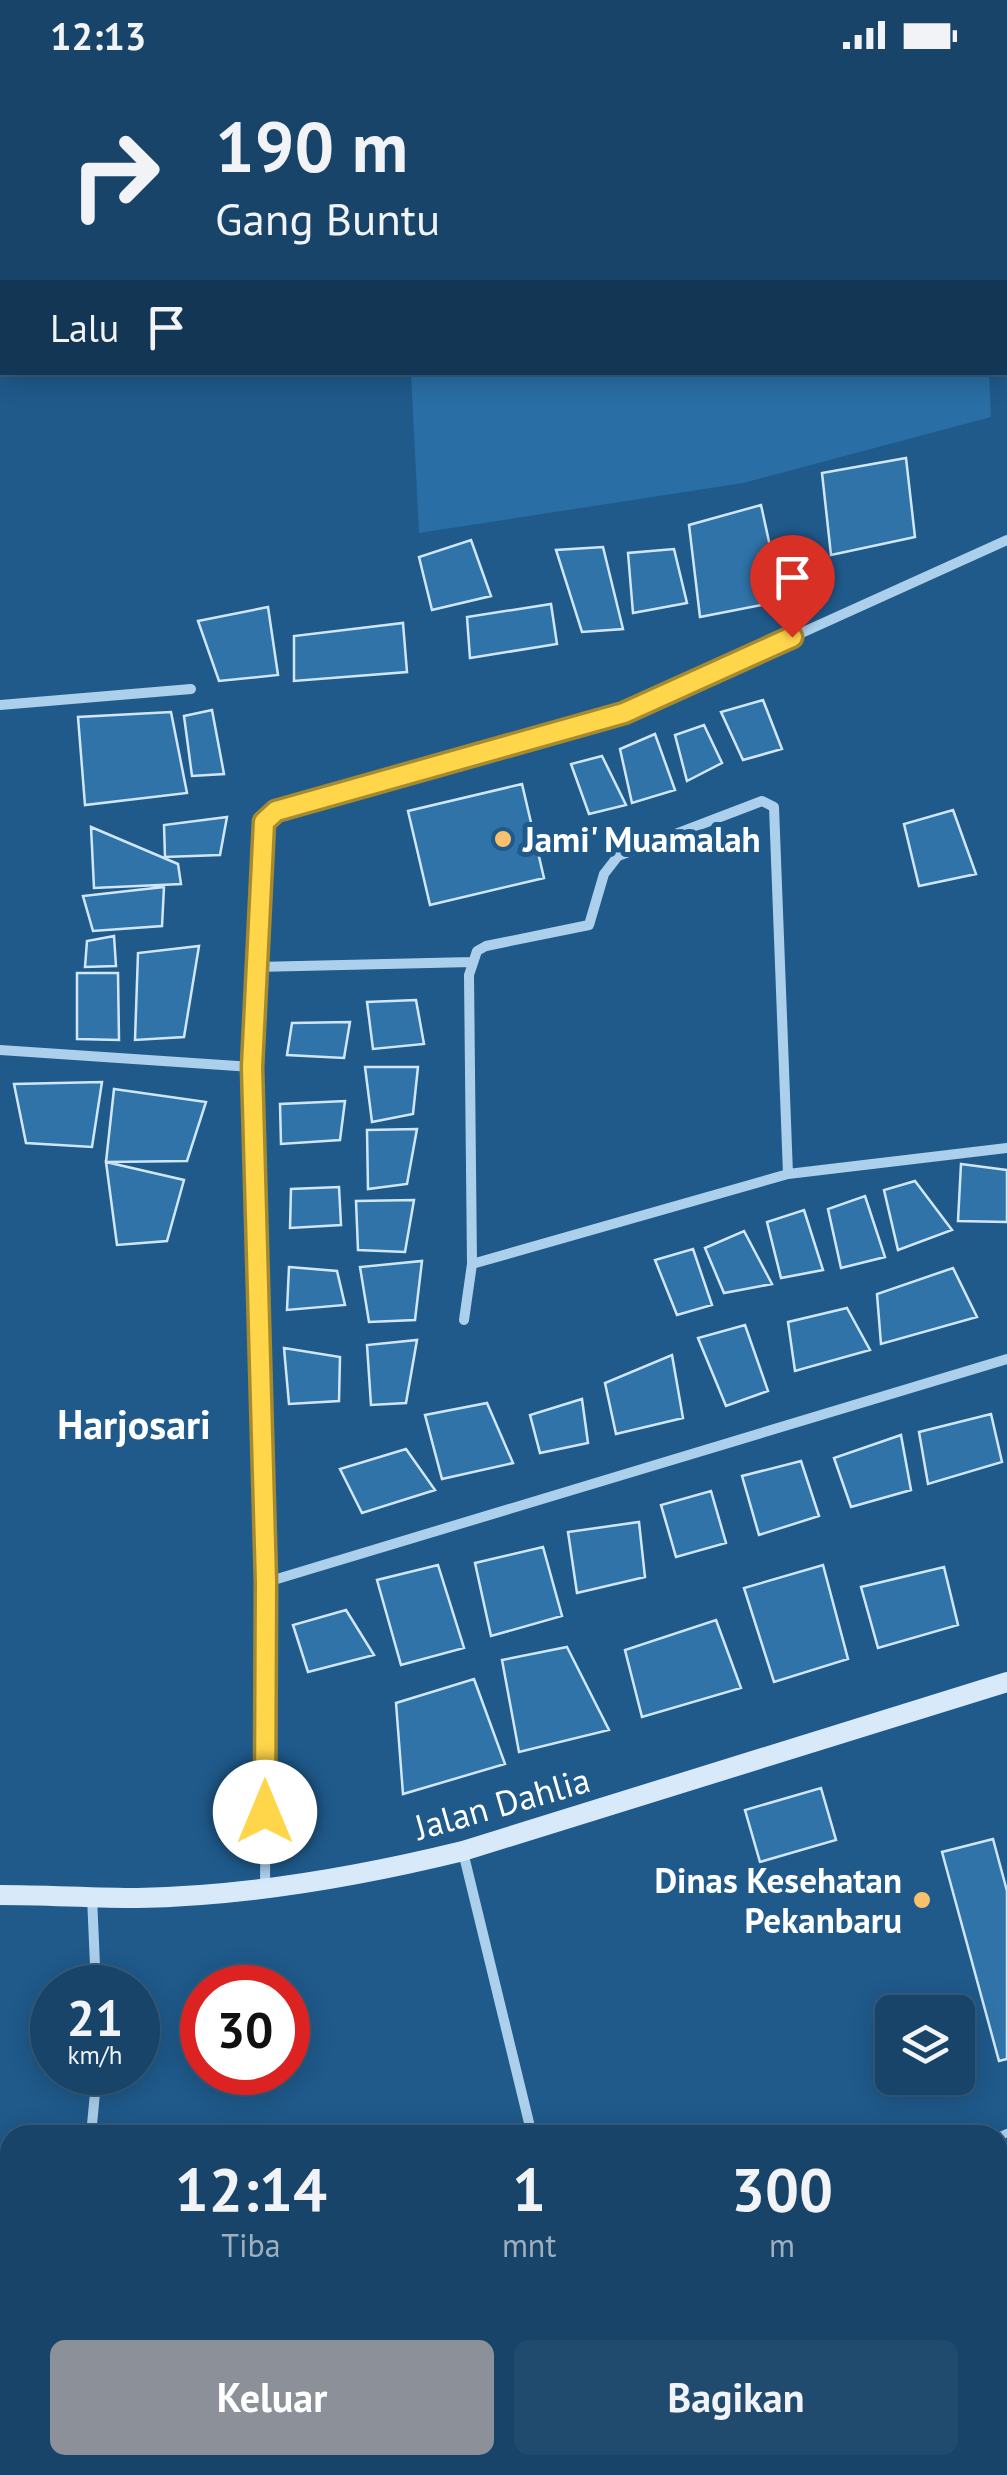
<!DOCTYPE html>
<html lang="id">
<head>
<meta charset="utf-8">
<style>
	:root { --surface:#174468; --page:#204b6e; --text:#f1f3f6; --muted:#9eb0c0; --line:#365c7c; --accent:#8c9099 }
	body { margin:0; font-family:"PT Sans",sans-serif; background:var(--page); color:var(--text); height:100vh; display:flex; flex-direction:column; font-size:38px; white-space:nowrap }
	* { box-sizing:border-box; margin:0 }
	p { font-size:32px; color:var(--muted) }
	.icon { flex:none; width:55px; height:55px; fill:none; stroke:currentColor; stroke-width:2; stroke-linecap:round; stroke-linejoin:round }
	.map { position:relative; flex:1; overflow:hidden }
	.sheet { position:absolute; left:0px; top:2055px; width:1008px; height:350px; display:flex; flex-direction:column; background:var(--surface); border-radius:30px 30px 0 0; box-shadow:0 5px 25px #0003,0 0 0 2px var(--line) }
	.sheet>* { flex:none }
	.banner { position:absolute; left:0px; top:0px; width:1008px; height:305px; box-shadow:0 5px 25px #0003,0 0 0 2px var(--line); background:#174468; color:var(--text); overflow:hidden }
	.tools { position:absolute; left:875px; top:1925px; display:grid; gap:20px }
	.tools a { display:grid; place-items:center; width:100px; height:100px; border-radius:15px; background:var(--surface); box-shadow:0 5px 25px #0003,0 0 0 2px var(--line); font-size:50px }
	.speed { position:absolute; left:30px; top:1895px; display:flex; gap:20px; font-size:50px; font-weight:700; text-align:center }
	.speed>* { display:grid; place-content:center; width:130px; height:130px; border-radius:50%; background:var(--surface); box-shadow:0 5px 25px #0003,0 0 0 2px var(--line); line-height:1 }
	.speed small { font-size:25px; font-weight:400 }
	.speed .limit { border:15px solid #d22; background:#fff; color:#111 }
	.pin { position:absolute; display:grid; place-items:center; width:85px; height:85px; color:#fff; margin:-102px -42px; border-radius:50% 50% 50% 0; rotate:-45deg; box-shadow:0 0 10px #0007 }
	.pin .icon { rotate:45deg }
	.me { position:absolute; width:110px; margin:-55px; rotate:0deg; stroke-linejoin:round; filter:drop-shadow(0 0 8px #0008) }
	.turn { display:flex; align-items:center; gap:35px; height:210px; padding:0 50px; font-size:45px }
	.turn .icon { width:130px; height:130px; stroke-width:2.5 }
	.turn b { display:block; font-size:70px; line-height:85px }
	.then { display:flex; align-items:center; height:95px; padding:0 50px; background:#0003; gap:20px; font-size:38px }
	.eta { display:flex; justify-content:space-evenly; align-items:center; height:170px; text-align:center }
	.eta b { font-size:60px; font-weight:700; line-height:70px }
	.button { display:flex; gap:20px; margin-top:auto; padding:20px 50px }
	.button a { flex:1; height:115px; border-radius:15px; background:var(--accent); color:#fff; font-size:40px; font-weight:700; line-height:115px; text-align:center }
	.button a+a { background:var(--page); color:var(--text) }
	.status { display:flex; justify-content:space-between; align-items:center; height:70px; padding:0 50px; background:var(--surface); direction:ltr }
	.status svg { height:28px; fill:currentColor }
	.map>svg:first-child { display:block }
	.green { fill:#296ea4 }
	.building { fill:#2f73a9; stroke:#d1e7f9; stroke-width:2.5 }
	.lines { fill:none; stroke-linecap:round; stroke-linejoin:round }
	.service { stroke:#acd0ec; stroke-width:8 }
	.minor { stroke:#acd0ec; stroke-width:10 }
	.secondary { stroke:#d8eaf9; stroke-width:20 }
	.route-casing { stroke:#a68a30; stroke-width:25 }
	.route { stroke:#ffd54a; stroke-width:18 }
	.poi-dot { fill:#fac16c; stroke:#1f5a8b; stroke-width:4 }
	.labels { text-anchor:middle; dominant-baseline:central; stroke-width:10; stroke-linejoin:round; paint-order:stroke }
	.poi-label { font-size:35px; font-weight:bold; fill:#fff; stroke:#1f5a8b; text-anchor:start }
	.street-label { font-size:35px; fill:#fff; stroke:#1f5a8b }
	.quarter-label { font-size:40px; font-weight:bold; fill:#fff; stroke:#1f5a8b }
</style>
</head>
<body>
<div class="status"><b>12:13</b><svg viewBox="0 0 49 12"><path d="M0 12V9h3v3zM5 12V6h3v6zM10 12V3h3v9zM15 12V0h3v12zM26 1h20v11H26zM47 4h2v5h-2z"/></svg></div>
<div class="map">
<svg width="1007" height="2405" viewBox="0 0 1007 2405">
	<rect width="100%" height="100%" fill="#1f5a8b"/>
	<!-- green -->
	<path class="green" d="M395,0H859L861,2H396Z
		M411,303H989L991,347L743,413L419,463Z"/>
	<!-- building -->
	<path class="building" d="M906,388L915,467L831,485L822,403Z
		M761,435L782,531L700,547L689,455Z
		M471,470L491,526L432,540L419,487Z
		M603,477L623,559L582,562L556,480Z
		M674,479L687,533L633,543L628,483Z
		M551,534L557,574L470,588L467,547Z
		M268,537L278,605L219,611L198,551Z
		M403,553L407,602L294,611V566Z
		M763,630L782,679L743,690L721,642Z
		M212,640L224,704L192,706L184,646Z
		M171,642L187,723L85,735L78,647Z
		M704,655L722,693L687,711L675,665Z
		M655,664L675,720L632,733L620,679Z
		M602,686L626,735L589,744L571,694Z
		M522,714L544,808L430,835L408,741Z
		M953,740L976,804L919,816L904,754Z
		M227,747L220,785L165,787L164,755Z
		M91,757L178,794L181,814L94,818Z
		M164,817L162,856L93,861L83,826Z
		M114,866L116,896L85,897L87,871Z
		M199,876L184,967L135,970L138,883Z
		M77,903H118L119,970L77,969Z
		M416,930L424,974L373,979L367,932Z
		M350,952L344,988L287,985L292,953Z
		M365,997H418L413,1044L372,1052Z
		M102,1012L92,1077L26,1073L14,1014Z
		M114,1019L206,1032L187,1091L106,1092Z
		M345,1031L340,1070L281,1074L280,1034Z
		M417,1059L407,1114L368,1119L367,1060Z
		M106,1092L184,1110L167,1171L117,1175Z
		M961,1094L1007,1100V1152L958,1151Z
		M915,1111L952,1160L898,1180L884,1120Z
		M339,1117L341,1155L290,1158L291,1119Z
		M865,1126L885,1187L841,1198L828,1139Z
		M414,1130L405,1182L358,1180L356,1131Z
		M804,1140L823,1200L781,1208L767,1152Z
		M744,1161L772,1214L724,1223L705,1178Z
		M693,1179L712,1235L677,1245L655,1190Z
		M422,1191L415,1250L369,1252L360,1197Z
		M289,1197L337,1201L345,1235L287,1240Z
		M953,1198L977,1247L881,1274L877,1224Z
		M847,1238L870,1280L795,1301L788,1252Z
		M745,1255L768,1321L726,1336L698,1268Z
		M417,1270L406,1333L371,1335L367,1275Z
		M284,1278L340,1287L339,1331L289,1334Z
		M672,1285L683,1348L616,1364L605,1313Z
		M582,1329L588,1373L540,1383L530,1345Z
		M487,1333L513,1393L442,1409L425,1345Z
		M991,1344L1002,1392L928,1414L919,1362Z
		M901,1365L911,1420L851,1437L834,1388Z
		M406,1379L435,1420L362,1443L340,1399Z
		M801,1391L819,1446L759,1465L742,1406Z
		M711,1421L726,1473L676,1487L661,1435Z
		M639,1452L645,1507L577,1523L568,1462Z
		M543,1477L562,1546L491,1566L475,1493Z
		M438,1495L464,1578L401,1595L377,1510Z
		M823,1495L848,1589L774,1612L744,1518Z
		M944,1497L958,1555L878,1578L861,1517Z
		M346,1540L374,1585L308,1602L293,1555Z
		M716,1550L741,1618L642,1647L625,1580Z
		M567,1577L609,1660L519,1682L502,1590Z
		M474,1609L505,1694L403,1724L396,1633Z
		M821,1718L836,1770L760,1792L745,1740Z
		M993,1769L1007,1821V1989L999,1991L942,1782Z"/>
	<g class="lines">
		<!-- service -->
		<path class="service" d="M998,2067L1007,2063
			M998,2228L1007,2225
			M944,2395L946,2405"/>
		<!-- minor -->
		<path class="minor" d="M129,2V0
			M1005,32H1007
			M0,35L2,34
			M0,635L191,619
			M256,897L472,892
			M0,980L252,997
			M472,1194L788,1104L1007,1078
			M464,1250L472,1194L469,905L477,881L486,876L589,855L604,804L618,786L762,731L774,737L788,1104
			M267,1512L1007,1289
			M463,1782L532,2065
			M265,1818L267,1512L252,997L265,752L276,741L624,643L1007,470
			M92,1827L96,1918
			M91,2065L97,2002
			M0,2120L10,2118
			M612,2395L614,2405"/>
		<!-- secondary -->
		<path class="secondary" d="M993,0V2
			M1005,69L1007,87
			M0,1825C46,1825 92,1828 138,1828C246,1826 357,1807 463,1781L1007,1612"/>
	</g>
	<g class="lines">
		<defs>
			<path id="route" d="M265,1742L266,1512L252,997L264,752L276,741L624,643L792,567"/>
		</defs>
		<!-- route casing -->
		<use href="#route" class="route-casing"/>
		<!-- route -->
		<use href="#route" class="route"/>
	</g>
	<!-- markers -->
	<g class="poi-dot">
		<circle cx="503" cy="769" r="10"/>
		<circle cx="922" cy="1830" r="10"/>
	</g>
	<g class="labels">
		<!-- poi labels -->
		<g class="poi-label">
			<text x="523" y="769">Jami' Muamalah</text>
			<text x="902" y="1810" text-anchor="end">Dinas Kesehatan<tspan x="902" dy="40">Pekanbaru</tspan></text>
		</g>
		<!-- street labels -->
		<g class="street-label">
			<text transform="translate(502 1733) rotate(-16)">Jalan Dahlia</text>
		</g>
		<!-- quarter labels -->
		<g class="quarter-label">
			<text x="134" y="1354">Harjosari</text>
		</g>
	</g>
</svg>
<div class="tools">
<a><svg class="icon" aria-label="layers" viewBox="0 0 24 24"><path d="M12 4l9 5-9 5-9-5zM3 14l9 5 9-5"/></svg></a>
</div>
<div class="speed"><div>21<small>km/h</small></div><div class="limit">30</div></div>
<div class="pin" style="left:792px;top:567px;background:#d93025"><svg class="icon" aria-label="arrive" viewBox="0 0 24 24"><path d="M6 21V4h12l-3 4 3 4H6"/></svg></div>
<svg class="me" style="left:265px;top:1742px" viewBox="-20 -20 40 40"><circle r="19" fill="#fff"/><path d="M0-13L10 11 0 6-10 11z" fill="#ffd54a"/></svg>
<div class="banner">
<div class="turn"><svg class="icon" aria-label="right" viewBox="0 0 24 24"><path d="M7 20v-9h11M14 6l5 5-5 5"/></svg><div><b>190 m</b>Gang Buntu</div></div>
<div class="then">Lalu<svg class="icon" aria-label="arrive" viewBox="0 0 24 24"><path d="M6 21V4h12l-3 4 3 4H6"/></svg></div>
</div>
<section class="sheet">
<div class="eta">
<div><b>12:14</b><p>Tiba</p></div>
<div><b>1</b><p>mnt</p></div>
<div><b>300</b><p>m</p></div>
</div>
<div class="button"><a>Keluar</a><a>Bagikan</a></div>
</section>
</div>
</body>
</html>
